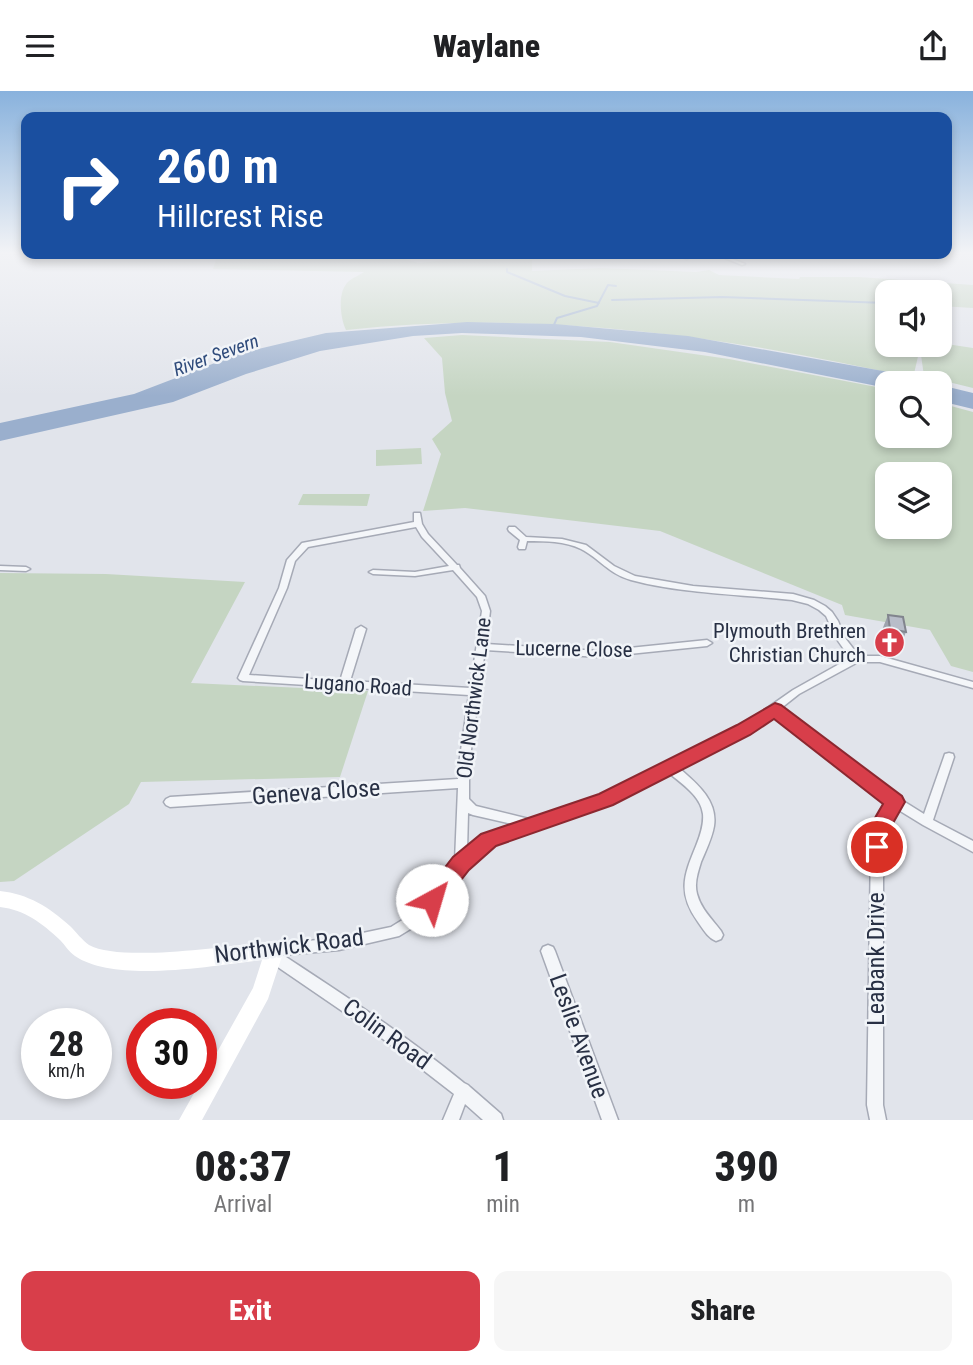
<!DOCTYPE html>
<html lang="en">
<head>
<meta charset="utf-8">
<style>
	:root { --surface:#fff; --page:#f6f6f6; --text:#202124; --muted:#757577; --accent:#d83e4a }
	body { margin:0; font-family:"Roboto Condensed",sans-serif; background:var(--page); color:var(--text); height:100vh; display:flex; flex-direction:column; font-size:26px; white-space:nowrap }
	* { box-sizing:border-box; margin:0 }
	p { font-size:23px; color:var(--muted) }
	.icon { flex:none; width:38px; height:38px; fill:none; stroke:currentColor; stroke-width:2; stroke-linecap:round; stroke-linejoin:round }
	.map { position:relative; height:1029px; overflow:hidden }
	.details { display:flex; flex-direction:column; background:var(--surface); flex:1 }
	.details>* { flex:none }
	.banner { position:absolute; left:21px; top:21px; width:931px; height:147px; border-radius:14px; box-shadow:0 4px 10px #0003; background:#1a4fa0; color:#fff; overflow:hidden }
	.fabs { position:absolute; left:875px; top:189px; display:grid; gap:14px }
	.fabs a { display:grid; place-items:center; width:77px; height:77px; border-radius:14px; background:var(--surface); box-shadow:0 4px 10px #0003; font-size:35px }
	.speed { position:absolute; left:21px; top:917px; display:flex; gap:14px; font-size:35px; font-weight:700; text-align:center }
	.speed>* { display:grid; place-content:center; width:91px; height:91px; border-radius:50%; background:var(--surface); box-shadow:0 4px 10px #0003; line-height:1 }
	.speed small { font-size:18px; font-weight:400 }
	.speed .limit { border:10px solid #d22; background:#fff; color:#111 }
	.pin { position:absolute; display:grid; place-items:center; width:60px; height:60px; color:#fff; margin:-30px; border:4px solid #fff; border-radius:50%; box-shadow:0 2px 7px #0007 }
	.me { position:absolute; width:77px; margin:-38px; rotate:39deg; stroke-linejoin:round; filter:drop-shadow(0 0 5px #0008) }
	.turn { display:flex; align-items:center; gap:24px; height:147px; padding:0 21px; font-size:32px }
	.turn .icon { width:91px; height:91px; stroke-width:2.5 }
	.turn b { display:block; font-size:49px; line-height:60px }
	.eta { display:flex; justify-content:space-evenly; align-items:center; height:119px; text-align:center }
	.eta b { font-size:42px; font-weight:800; line-height:49px }
	.action { display:flex; gap:14px; margin-top:auto; padding:14px 21px }
	.action a { flex:1; height:80px; border-radius:14px; background:var(--accent); color:#fff; font-size:28px; font-weight:800; line-height:80px; text-align:center }
	.action a+a { background:var(--page); color:var(--text) }
	header { display:flex; justify-content:space-between; align-items:center; height:91px; padding:0 21px; background:var(--surface); font-size:32px; font-weight:800 }
	.map>svg:first-child { display:block }
	.green { fill:#c5d5c2; fill-rule:evenodd }
	.water { fill:#9aafcd }
	.lines { fill:none; stroke-linecap:round; stroke-linejoin:round }
	.stream { stroke:#9aafcd; stroke-width:2 }
	.street-casing { stroke:#a6aab6; stroke-width:3 }
	.street { fill:#f4f6f9; fill-rule:evenodd }
	.secondary { fill:#fff; fill-rule:evenodd }
	.wall { fill:#9ea3ad }
	.building { fill:#b8bdc9; stroke:#81848d; stroke-width:2 }
	.route { fill:#d83e4a; stroke:#8c2830; stroke-width:2 }
	.labels { text-anchor:middle; dominant-baseline:central; stroke-width:5; stroke-linejoin:round; paint-order:stroke }
	.far-water-label { font-size:19px; font-style:italic; fill:#2f4b7b; stroke:#f1f4f8 }
	.poi-label { font-size:21px; fill:#283044; stroke:#f1f4f8; text-anchor:end }
	.street-label { font-size:21px; fill:#283044; stroke:#f1f4f8 }
	.near-street-label { font-size:24px; fill:#283044; stroke:#f1f4f8 }
</style>
</head>
<body>
<header><svg class="icon" aria-label="menu" viewBox="0 0 24 24"><path d="M4 6h16M4 12h16M4 18h16"/></svg>Waylane<svg class="icon" aria-label="share" viewBox="0 0 24 24"><path d="M12 15V3M7 8l5-5 5 5M5 13v7h14v-7"/></svg></header>
<div class="map">
<svg width="973" height="1029" viewBox="0 0 973 1029">
	<rect width="100%" height="100%" fill="#e1e4eb"/>
	<!-- green -->
	<path class="green" d="M218,163H406L404,168L419,172L500,163H611L582,167L532,169V180L601,177L696,181L709,179L719,184L799,188L800,186H859L973,194V217L940,215V201H887V254L940,252L973,257V297L924,285L920,257L913,287C728,245 536,218 346,239C340,226 337,200 349,190C354,186 360,184 364,181L213,178Z
		M462,244L610,251L729,268L887,298V345H940V312L973,321V581L951,575L930,539L845,524L842,514L660,440L465,417L423,420L441,363L432,348L452,330L445,302L442,267L424,247ZM887,383H940V436H887Z
		M421,357L422,373L376,375V359Z
		M303,403H370L367,415L298,414Z
		M0,482L106,483L245,491L191,592L368,600L340,686L141,691L129,713L14,790L0,791Z"/>
	<!-- water -->
	<path class="water" d="M467,231L555,233L688,245L883,280L935,292H887V297L705,261L581,246L462,242L413,245L320,260L246,283L173,311L0,350V332L134,303L241,262L326,242Z
		M940,294L973,302V318L940,310Z"/>
	<g class="lines">
		<!-- stream -->
		<path class="stream" d="M507,178V181L565,205L599,212
			M612,209L722,206L886,212L887,215
			M553,236L557,227L597,215L608,194L616,195"/>
		<defs>
			<path id="street" d="M691,163H696L687,168L684,167Z
				M715,163H720L745,173L742,174Z
				M414,422H420L422,433L428,443L457,474H459L460,477L485,505L490,520L486,553L600,560L707,549L712,552L707,555L600,566L485,559L469,673V708L476,715L533,729L602,706L664,675L665,672L671,671L740,636L793,599L850,567L836,547L826,525L819,519L808,513L792,509C739,503 683,503 631,489C609,483 599,467 581,458C565,450 545,450 527,450L525,458H519L518,456L520,449L509,440L508,438L509,436H515L526,446L562,448L586,454L614,475L635,485L693,495L793,503L814,509L825,515L832,521L838,530L845,547L859,565H880L973,591V597L880,571H858L799,603L780,618L884,698L924,723L944,666L945,663L949,662L953,663L954,666L933,729L973,750V761L923,734L897,718L888,734L883,756V1014L886,1029H870L867,1014L871,756L876,733L888,712L876,704L773,623L748,642L679,677C696,692 718,709 714,735C712,747 706,759 701,771C698,781 694,792 697,803C701,818 712,828 721,840L723,844L721,848L716,850C708,847 703,838 698,831C677,802 684,784 696,755C700,745 704,734 703,723C701,705 682,693 669,682L610,712L493,753L465,776L422,831L399,845L339,859L283,864C345,905 407,945 464,992L468,994L470,996L501,1023L503,1029H483L465,1013L459,1029H443L454,1003L383,948L269,870L267,866L269,861L268,859L270,855L275,853L339,847L391,836L412,823L455,770L458,697L170,716L166,714L164,711L166,708L170,706L458,688L459,673L469,604L243,590L240,589L238,587L279,497L287,469L302,452L414,431ZM416,436L422,446L449,475L415,481L373,479L369,481L373,483L415,485L453,479L477,506L482,520L470,597L350,590L366,538L361,535L356,538L340,590L249,584L287,497L295,470L308,456ZM468,722L473,724L517,734L485,746L467,760Z
				M0,475L26,476L30,478L26,480L0,479Z
				M548,854L553,856L555,860L618,1029H602L541,860L543,856Z"/>
		</defs>
		<!-- street casing -->
		<use href="#street" class="street-casing"/>
		<!-- street -->
		<use href="#street" class="street"/>
		<!-- secondary -->
		<path class="secondary" d="M0,800C28,803 49,816 70,835C76,841 82,849 89,854C121,872 235,854 275,850L282,853L284,859L268,908L202,1029H179L253,897L262,869C215,874 116,893 75,865C69,861 65,854 60,849C42,832 25,819 0,816Z"/>
	</g>
	<!-- wall -->
	<path class="wall" d="M888,524L906,541L898,561L882,558L880,544Z"/>
	<!-- building -->
	<path class="building" d="M888,524L903,526L906,541L890,538Z"/>
	<!-- sky -->
	<linearGradient id="sky" x2="0" y2="1"><stop stop-color="#89b2dd"/><stop offset="0.53" stop-color="#f2f3f6"/><stop offset="1" stop-color="#f2f3f6" stop-opacity="0"/></linearGradient>
	<rect width="973" height="305" fill="url(#sky)"/>
	<!-- route -->
	<path class="route" d="M775,612L781,614L902,705L905,711L892,734L884,763L877,765L869,763C861,747 875,727 883,713L774,628L750,644L613,714L496,755L469,779L440,816L432,819L423,816L420,809L453,766L481,743L599,703L737,634Z"/>
	<!-- icons -->
	<defs>
		<symbol id="church-disc" viewBox="-11 -11 22 22"><circle r="9.5" fill="#d83e4a" stroke="#f1f4f8"/><path d="M-1.2-6h2.4v3.5h3.3v2.4h-3.3V6h-2.4V-.1h-3.3v-2.4h3.3Z" fill="#fff"/></symbol>
	</defs>
	<g fill-rule="evenodd">
		<use href="#church-disc" x="872" y="534" width="35" height="35"/>
	</g>
	<g class="labels">
		<!-- far-water labels -->
		<g class="far-water-label">
			<text transform="translate(216 264) rotate(-20)">River Severn</text>
		</g>
		<!-- poi labels -->
		<g class="poi-label">
			<text x="866" y="540">Plymouth Brethren<tspan x="866" dy="24">Christian Church</tspan></text>
		</g>
		<!-- street labels -->
		<g class="street-label">
			<text transform="translate(574 558) rotate(1)">Lucerne Close</text>
			<text transform="translate(358 594) rotate(4)">Lugano Road</text>
			<text transform="translate(474 607) rotate(-83)">Old Northwick Lane</text>
		</g>
		<!-- near-street labels -->
		<g class="near-street-label">
			<text transform="translate(316 701) rotate(-4)">Geneva Close</text>
			<text transform="translate(289 855) rotate(-7)">Northwick Road</text>
			<text transform="translate(876 868) rotate(-90)">Leabank Drive</text>
			<text transform="translate(387 943) rotate(36)">Colin Road</text>
			<text transform="translate(579 945) rotate(70)">Leslie Avenue</text>
		</g>
	</g>
</svg>
<div class="fabs">
<a><svg class="icon" aria-label="sound" viewBox="0 0 24 24"><path d="M4 9h4l5-4v14l-5-4H4zM17 9q2 3 0 6"/></svg></a>
<a><svg class="icon" aria-label="search" viewBox="0 0 24 24"><circle cx="10" cy="10" r="6"/><path d="M15 15l6 6"/></svg></a>
<a><svg class="icon" aria-label="layers" viewBox="0 0 24 24"><path d="M12 4l9 5-9 5-9-5zM3 14l9 5 9-5"/></svg></a>
</div>
<div class="speed"><div>28<small>km/h</small></div><div class="limit">30</div></div>
<div class="pin" style="left:877px;top:756px;background:#d93025"><svg class="icon" aria-label="arrive" viewBox="0 0 24 24"><path d="M6 21V4h12l-3 4 3 4H6"/></svg></div>
<svg class="me" style="left:432px;top:809px" viewBox="-20 -20 40 40"><circle r="19" fill="#fff"/><path d="M0-13L10 11 0 6-10 11z" fill="#d83e4a"/></svg>
<div class="banner">
<div class="turn"><svg class="icon" aria-label="right" viewBox="0 0 24 24"><path d="M7 20v-9h11M14 6l5 5-5 5"/></svg><div><b>260 m</b>Hillcrest Rise</div></div>
</div>
</div>
<section class="details">
<div class="eta">
<div><b>08:37</b><p>Arrival</p></div>
<div><b>1</b><p>min</p></div>
<div><b>390</b><p>m</p></div>
</div>
<div class="action"><a>Exit</a><a>Share</a></div>
</section>
</body>
</html>
